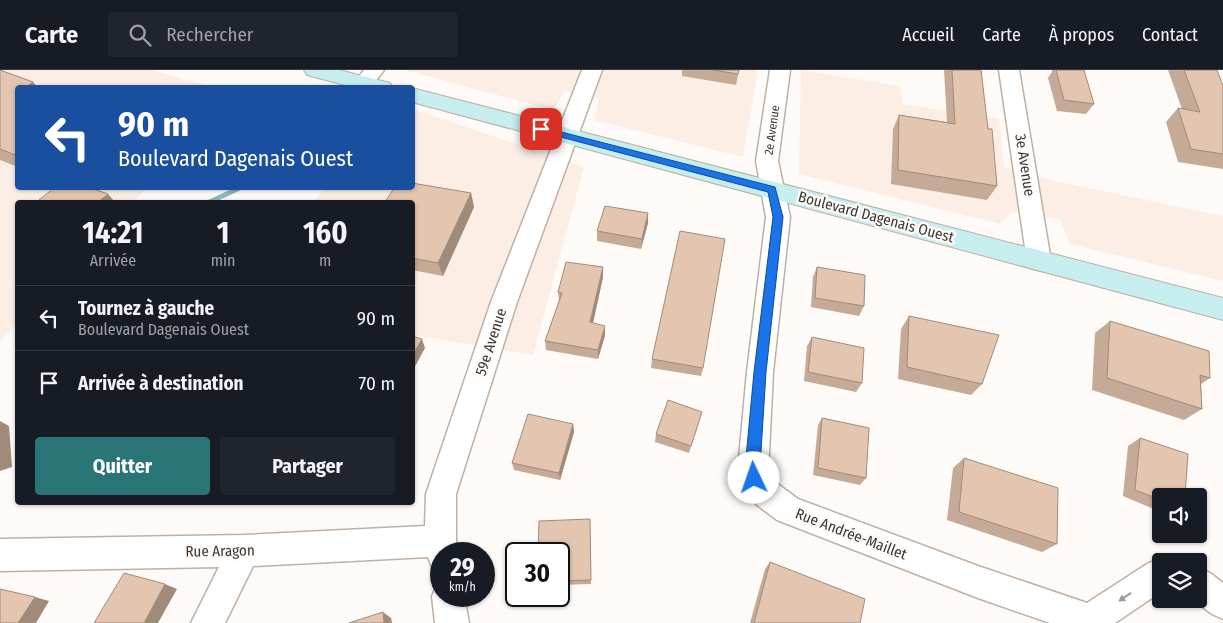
<!DOCTYPE html>
<html lang="fr">
<head>
<meta charset="utf-8">
<style>
	:root { --surface:#171b24; --page:#20242c; --text:#f1f3f6; --muted:#9ea1a6; --line:#363941; --accent:#297477 }
	body { margin:0; font-family:"Fira Sans Condensed",sans-serif; background:var(--page); color:var(--text); height:100vh; display:flex; flex-direction:column; font-size:19px; white-space:nowrap }
	* { box-sizing:border-box; margin:0 }
	p { font-size:16px; color:var(--muted) }
	.icon { flex:none; width:28px; height:28px; fill:none; stroke:currentColor; stroke-width:2; stroke-linecap:round; stroke-linejoin:round }
	.map { position:relative; flex:1; overflow:hidden }
	.sheet { position:absolute; left:15px; top:130px; width:400px; height:305px; display:flex; flex-direction:column; background:var(--surface); border-radius:5px; box-shadow:0 1px 4px #0004 }
	.sheet>* { flex:none }
	.banner { position:absolute; left:15px; top:15px; width:400px; height:105px; border-radius:5px; box-shadow:0 1px 4px #0004; background:#1a4fa0; color:#fff; overflow:hidden }
	.tools { position:absolute; left:1152px; top:418px; display:grid; gap:10px }
	.tools a { display:grid; place-items:center; width:55px; height:55px; border-radius:5px; background:var(--surface); box-shadow:0 1px 4px #0004; font-size:25px }
	.speed { position:absolute; left:430px; top:472px; display:flex; gap:10px; font-size:25px; font-weight:700; text-align:center }
	.speed>* { display:grid; place-content:center; width:65px; height:65px; border-radius:50%; background:var(--surface); box-shadow:0 1px 4px #0004; line-height:1 }
	.speed small { font-size:12px; font-weight:400 }
	.speed .limit { border:2px solid #111; border-radius:8px; background:#fff; color:#111 }
	.pin { position:absolute; display:grid; place-items:center; width:42px; height:42px; color:#fff; margin:-21px; border-radius:10px; box-shadow:0 2px 8px #0006 }
	.me { position:absolute; width:55px; margin:-28px; rotate:357deg; stroke-linejoin:round; filter:drop-shadow(0 0 4px #0008) }
	.turn { display:flex; align-items:center; gap:18px; height:105px; padding:0 20px; font-size:22px }
	.turn .icon { width:65px; height:65px; stroke-width:2.5 }
	.turn b { display:block; font-size:35px; line-height:42px }
	.eta { display:flex; justify-content:space-evenly; align-items:center; height:85px; text-align:center }
	.eta b { font-size:30px; font-weight:700; line-height:35px }
	.action { display:flex; gap:10px; margin-top:auto; padding:10px 20px }
	.action a { flex:1; height:58px; border-radius:5px; background:var(--accent); color:#fff; font-size:20px; font-weight:700; line-height:58px; text-align:center }
	.action a+a { background:var(--page); color:var(--text) }
	ul { padding:0; list-style:none }
	li { display:flex; align-items:center; gap:15px; height:65px; padding:0 20px; border-top:1px solid var(--line) }
	li div { flex:1 }
	li b { display:block; font-size:19px }
	li em { font-style:normal }
	header { display:flex; align-items:center; gap:30px; box-sizing:border-box; height:70px; padding:0 25px; background:var(--surface); border-bottom:1px solid var(--line) }
	header strong { font-size:24px }
	nav { display:flex; gap:28px; margin-inline-start:auto; font-size:18px }
	.search { width:350px; height:45px; background:var(--page); display:flex; align-items:center; gap:12px; box-sizing:border-box; padding:0 18px; border-radius:5px; color:var(--muted); font-size:19px }
	.map>svg:first-child { display:block }
	.built { fill:#fceee4 }
	.lines { fill:none; stroke-linecap:round; stroke-linejoin:round }
	.stream { fill:#8db8b9; fill-rule:evenodd }
	.minor-casing { stroke:#bfb0a4; stroke-width:3 }
	.secondary-casing { stroke:#bfb0a4; stroke-width:2 }
	.minor { fill:#fff; fill-rule:evenodd }
	.secondary { fill:#c6eeef; fill-rule:evenodd }
	.wall { fill:#c4aa97 }
	.shaded-wall { fill:#a08b7b }
	.building { fill:#e4c6b0; stroke:#a08b7b }
	.oneway { fill:#9e9a98 }
	.route { fill:#1a73e8; stroke:#114b97 }
	.labels { text-anchor:middle; dominant-baseline:central; stroke-width:5; stroke-linejoin:round; paint-order:stroke }
	.far-street-label { font-size:12px; fill:#3c3631; stroke:#fdfaf8 }
	.street-label { font-size:15px; fill:#3c3631; stroke:#fdfaf8 }
</style>
</head>
<body>
<header>
<strong>Carte</strong>
<div class="search"><svg class="icon" aria-label="search" viewBox="0 0 24 24"><circle cx="10" cy="10" r="6"/><path d="M15 15l6 6"/></svg>Rechercher</div>
<nav><a>Accueil</a><a>Carte</a><a>À propos</a><a>Contact</a></nav>
</header>
<div class="map">
<svg width="1223" height="553" viewBox="0 0 1223 553">
	<rect width="100%" height="100%" fill="#fdfaf8"/>
	<!-- built -->
	<path class="built" d="M0,0H151L214,17L18,18V118H147L133,132H18L17,253L0,271Z
		M405,0H758L743,87L594,50L599,29L565,21L553,40Z
		M801,0L900,16L903,34L999,49L1004,97L1055,111L1223,146V211L1070,174L1060,149L1012,142L1000,154L799,104Z
		M413,39L584,97L533,285L413,265L412,132H313L325,118H412Z"/>
	<g class="lines">
		<!-- stream -->
		<path class="stream" d="M234,118H242L241,120L215,132H207L208,130Z"/>
		<defs>
			<path id="minor" d="M364,0H384L371,17H357L354,13Z
				M582,0H602L517,232L456,424V471L458,484H441V499L431,495L428,487L253,496L225,553H191L219,497L0,501V469L244,465L425,456L426,424L491,232Z
				M770,0H790L778,91L790,147L773,302L768,403L779,415L798,429L978,496L1087,533L1147,494L1158,489L1164,491H1161V522L1115,553H1050L978,528L777,450L757,435L744,418L739,408V388L747,302L766,147L756,91Z
				M999,0H1019L1051,191L1048,198L1039,200L1030,198L1027,191Z
				M1199,498L1210,503L1223,513V549L1212,544L1192,529H1199Z
				M441,513V526H464L469,553H435L432,526L437,515Z"/>
			<path id="secondary" d="M304,0H339L390,13L393,18H356L307,5Z
				M412,18L1223,228V250L412,32Z"/>
		</defs>
		<!-- minor casing -->
		<use href="#minor" class="minor-casing"/>
		<!-- secondary casing -->
		<use href="#secondary" class="secondary-casing"/>
		<!-- minor -->
		<use href="#minor" class="minor"/>
		<!-- secondary -->
		<use href="#secondary" class="secondary"/>
	</g>
	<!-- wall -->
	<path class="wall" d="M0,0L33,12L38,18H18V97L0,90Z
		M682,0H739L736,15L682,6Z
		M944,0H981L988,59L997,116L987,130L891,114L893,59L899,45L947,52Z
		M1052,0H1084L1094,34L1086,44L1057,41L1048,8L1052,2Z
		M1168,0H1217L1223,16V99L1178,92L1166,52L1178,38L1182,39Z
		M471,123L474,137L443,206L412,200V132Z
		M648,153L641,179L597,171V161Z
		M603,197V207L593,253L605,265L598,289L546,280L545,271L559,231L558,222Z
		M817,197L864,236L859,246L811,237L813,207Z
		M909,246L982,314L971,325L898,309L901,259Z
		M1110,251L1210,308L1201,314L1202,339L1184,350L1092,320L1095,263Z
		M812,267L862,313L856,322L804,311L807,276Z
		M652,289L703,298L701,306L651,298Z
		M702,342L689,383L655,372L656,364Z
		M822,348L866,408L860,415L813,405L818,355Z
		M573,354L574,362L560,410L514,400L512,393Z
		M1140,368L1161,426V442L1123,426L1128,376Z
		M964,388L1057,474L1042,482L947,450L953,398Z
		M590,455L591,514L559,515V484Z
		M770,492L860,553H750L765,499Z"/>
	<!-- shaded-wall -->
	<path class="shaded-wall" d="M33,12L38,18H31L29,15Z
		M471,123L474,137L443,206L438,193Z
		M108,124L115,132H98Z
		M648,143V153L641,179L642,169Z
		M603,197V207L591,262L590,252Z
		M605,256V265L598,289V280Z
		M422,269L425,278L412,302V286Z
		M0,351L9,356L12,397L0,401Z
		M573,354L574,362L560,410L559,403Z
		M165,514L177,519L158,553H144Z
		M35,527L49,531L36,553H18Z
		M383,542L391,548L392,553H384Z"/>
	<!-- building -->
	<path class="building" d="M0,0L33,12L29,15L37,18H18V86L0,79Z
		M713,0H739L738,4Z
		M952,0H981L988,59H992L997,116L898,100L899,45L955,54Z
		M1056,0H1084L1094,34L1064,30Z
		M1184,0H1217L1223,16V84L1191,79L1178,38L1200,42Z
		M412,113L471,123L438,193L412,188V132H385L394,118H412Z
		M54,118H91L108,124L98,132H45L39,130Z
		M605,136L648,143L642,169L597,161Z
		M680,161L725,169L703,298L652,289Z
		M566,192L603,197L590,252L605,256L598,280L545,271L562,223L558,222Z
		M817,197L865,205L864,236L815,228Z
		M909,246L999,265L982,314L907,297Z
		M1110,251L1209,281L1210,308L1200,305L1202,339L1107,308Z
		M412,266L422,269L412,286Z
		M812,267L864,278L862,313L808,302Z
		M668,330L702,342L691,376L656,364Z
		M528,344L573,354L559,403L512,393Z
		M822,348L869,358L866,408L818,398Z
		M1140,368L1188,384L1185,426H1161V430L1135,420Z
		M964,388L1058,418L1057,474L959,442Z
		M590,449L591,510L559,511V484H538L539,451Z
		M770,492L865,529L860,553H754Z
		M124,503L165,514L144,553H94Z
		M0,519L35,527L18,553H0Z
		M383,542L384,553H349Z"/>
	<!-- one-way arrows -->
	<defs><path id="oneway-solid" d="M-6-.8H1V-3.2L6.5 0L1 3.2V.8H-6Z" transform="scale(1.25)"/></defs>
	<use class="oneway" href="#oneway-solid" transform="translate(1125 527) rotate(146)"/>
	<!-- route -->
	<path class="route" d="M538,56L775,117L783,147L766,302L759,413L754,415L750,413L746,388L754,302L773,147L768,122L538,61Z"/>
	<g class="labels">
		<!-- far-street labels -->
		<g class="far-street-label">
			<text transform="translate(772 60) rotate(-82)">2e Avenue</text>
		</g>
		<!-- street labels -->
		<g class="street-label">
			<text transform="translate(1025 95) rotate(81)">3e Avenue</text>
			<text transform="translate(876 147) rotate(15)">Boulevard Dagenais Ouest</text>
			<text transform="translate(491 272) rotate(-72)">59e Avenue</text>
			<text transform="translate(851 464) rotate(21)">Rue Andrée-Maillet</text>
			<text transform="translate(220 481) rotate(-1)">Rue Aragon</text>
		</g>
	</g>
</svg>
<div class="tools">
<a><svg class="icon" aria-label="sound" viewBox="0 0 24 24"><path d="M4 9h4l5-4v14l-5-4H4zM17 9q2 3 0 6"/></svg></a>
<a><svg class="icon" aria-label="layers" viewBox="0 0 24 24"><path d="M12 4l9 5-9 5-9-5zM3 14l9 5 9-5"/></svg></a>
</div>
<div class="speed"><div>29<small>km/h</small></div><div class="limit">30</div></div>
<div class="pin" style="left:541px;top:59px;background:#d93025"><svg class="icon" aria-label="arrive" viewBox="0 0 24 24"><path d="M6 21V4h12l-3 4 3 4H6"/></svg></div>
<svg class="me" style="left:754px;top:408px" viewBox="-20 -20 40 40"><circle r="19" fill="#fff"/><path d="M0-13L10 11 0 6-10 11z" fill="#1a73e8"/></svg>
<div class="banner">
<div class="turn"><svg class="icon" aria-label="left" viewBox="0 0 24 24"><path d="M17 20v-9H6M10 6l-5 5 5 5"/></svg><div><b>90 m</b>Boulevard Dagenais Ouest</div></div>
</div>
<section class="sheet">
<div class="eta">
<div><b>14:21</b><p>Arrivée</p></div>
<div><b>1</b><p>min</p></div>
<div><b>160</b><p>m</p></div>
</div>
<ul>
<li><svg class="icon" aria-label="left" viewBox="0 0 24 24"><path d="M17 20v-9H6M10 6l-5 5 5 5"/></svg><div><b>Tournez à gauche</b><p>Boulevard Dagenais Ouest</p></div><em>90 m</em></li>
<li><svg class="icon" aria-label="arrive" viewBox="0 0 24 24"><path d="M6 21V4h12l-3 4 3 4H6"/></svg><div><b>Arrivée à destination</b></div><em>70 m</em></li>
</ul>
<div class="action"><a>Quitter</a><a>Partager</a></div>
</section>
</div>
</body>
</html>
